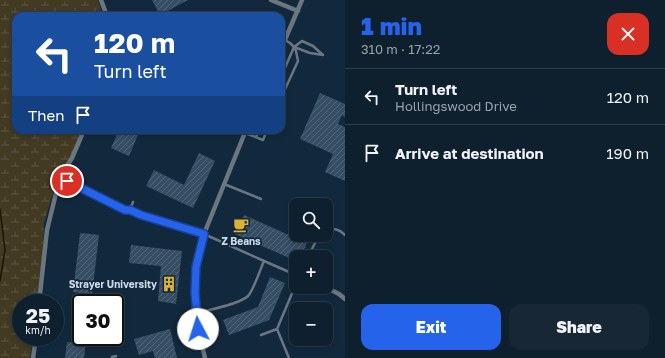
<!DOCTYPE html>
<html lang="en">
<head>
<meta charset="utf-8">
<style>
	:root { --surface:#0e1f2e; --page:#172736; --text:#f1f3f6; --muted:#9ba2aa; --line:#2e3d4a; --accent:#2563eb }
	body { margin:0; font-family:"Golos Text",sans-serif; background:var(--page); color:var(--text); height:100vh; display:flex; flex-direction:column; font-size:15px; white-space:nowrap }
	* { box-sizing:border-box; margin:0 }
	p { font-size:13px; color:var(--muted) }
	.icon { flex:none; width:22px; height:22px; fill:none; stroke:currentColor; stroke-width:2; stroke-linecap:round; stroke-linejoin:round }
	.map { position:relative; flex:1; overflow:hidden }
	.panel { display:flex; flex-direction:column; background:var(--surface); width:320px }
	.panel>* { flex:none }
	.top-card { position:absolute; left:12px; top:12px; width:273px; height:122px; border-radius:12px; box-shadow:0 2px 6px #0003,0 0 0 1px var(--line); background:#1a4fa0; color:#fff; overflow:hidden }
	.buttons { position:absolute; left:289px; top:198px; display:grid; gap:8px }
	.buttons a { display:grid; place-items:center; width:44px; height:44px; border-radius:8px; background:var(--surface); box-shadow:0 2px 6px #0003,0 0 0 1px var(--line); font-size:20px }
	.speed { position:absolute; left:12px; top:294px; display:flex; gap:8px; font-size:20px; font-weight:700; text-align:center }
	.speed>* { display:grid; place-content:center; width:52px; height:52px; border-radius:50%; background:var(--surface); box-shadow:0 2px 6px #0003,0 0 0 1px var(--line); line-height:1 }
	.speed small { font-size:10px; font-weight:400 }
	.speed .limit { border:2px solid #111; border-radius:6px; background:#fff; color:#111 }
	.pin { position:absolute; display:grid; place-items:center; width:34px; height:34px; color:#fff; margin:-17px; border:2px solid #fff; border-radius:50%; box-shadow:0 1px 4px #0007 }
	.me { position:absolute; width:44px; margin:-22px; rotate:355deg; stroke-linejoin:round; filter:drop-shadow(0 0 3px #0008) }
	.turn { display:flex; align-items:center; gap:14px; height:84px; padding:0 16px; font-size:18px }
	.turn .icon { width:52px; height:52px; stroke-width:2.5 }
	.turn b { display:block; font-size:28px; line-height:34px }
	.then { display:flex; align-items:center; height:38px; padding:0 16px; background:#0003; gap:8px; font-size:15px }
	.round { display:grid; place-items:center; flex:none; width:42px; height:42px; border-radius:12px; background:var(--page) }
	.overview { display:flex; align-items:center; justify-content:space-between; height:68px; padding:0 16px }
	h1 { font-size:24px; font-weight:800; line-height:30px; color:var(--accent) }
	.action { display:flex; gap:8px; margin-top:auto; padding:8px 16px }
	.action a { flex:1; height:46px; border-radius:12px; background:var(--accent); color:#fff; font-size:16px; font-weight:800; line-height:46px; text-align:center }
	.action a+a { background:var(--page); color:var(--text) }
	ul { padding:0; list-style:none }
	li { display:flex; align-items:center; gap:12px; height:56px; padding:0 16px; border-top:1px solid var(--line) }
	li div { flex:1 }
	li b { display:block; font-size:15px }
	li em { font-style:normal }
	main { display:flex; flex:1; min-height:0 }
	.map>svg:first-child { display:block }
	.wetland { fill:url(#wetland-marsh) }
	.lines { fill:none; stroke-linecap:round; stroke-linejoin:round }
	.stream { stroke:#1e1600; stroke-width:1.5 }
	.building { fill:url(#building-hatch) }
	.lane { stroke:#6b7681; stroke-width:2.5 }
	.street { stroke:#6b7681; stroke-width:4.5 }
	.route-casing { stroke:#184099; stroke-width:10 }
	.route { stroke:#2563eb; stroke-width:7 }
	.labels { text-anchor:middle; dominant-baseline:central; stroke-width:3.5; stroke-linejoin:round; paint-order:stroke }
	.poi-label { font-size:10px; font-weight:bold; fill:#cbd9e7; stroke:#12293d }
</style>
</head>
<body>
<main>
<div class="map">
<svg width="345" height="358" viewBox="0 0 345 358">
	<defs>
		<pattern id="wetland-marsh" width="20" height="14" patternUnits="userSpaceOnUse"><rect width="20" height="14" fill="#433a22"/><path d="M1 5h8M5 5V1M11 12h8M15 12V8" fill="none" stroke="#5d5642"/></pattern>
		<pattern id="building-hatch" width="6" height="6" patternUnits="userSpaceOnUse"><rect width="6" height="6" fill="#364e64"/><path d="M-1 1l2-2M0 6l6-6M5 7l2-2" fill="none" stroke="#52677a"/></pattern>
	</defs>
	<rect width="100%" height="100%" fill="#12293d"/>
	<!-- wetland -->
	<path class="wetland" d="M0,0H98L103,16H16V130H83L71,159L55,186L44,223L42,276L38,303H21V337H33L30,358H0Z"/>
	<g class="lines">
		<!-- stream -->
		<path class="stream" d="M0,209L5,250L0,281"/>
	</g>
	<!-- building -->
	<path class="building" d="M152,0H188L160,15Z
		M320,93L345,104V117L342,115L338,124L345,127V181L325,172L333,154L300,139Z
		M119,130H140L129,156L111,148Z
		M199,153L215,161L193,208L146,186L154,170L184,185Z
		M244,215L307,243L301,257H296V261L235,234Z
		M80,233L99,235L92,294L73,292Z
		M131,245L182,251L176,304L158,301L161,266L129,263Z
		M270,277L285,283L269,320L229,335L223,320L258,307Z
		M170,329L177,358H155L153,351L139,355L134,339Z
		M78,341L86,342L84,358H65L67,342L78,343Z"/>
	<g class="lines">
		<!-- lane -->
		<path class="lane" d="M281,77L294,47L302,41L313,46L323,55L310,53L294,47
			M281,98L298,61L296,51L294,47L290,43L285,40
			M245,133L263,140L267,130
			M256,137L259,130
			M224,184L261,199
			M130,210L133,202
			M326,230C334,228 339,229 345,235
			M204,234L264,261
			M308,257L319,235
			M197,313C209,310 240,304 248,296C254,289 260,270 264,261L296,275
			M261,335L277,329
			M112,357L116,356
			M289,358L277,329L296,284"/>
		<!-- street -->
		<path class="street" d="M101,0L107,16
			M271,0L298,11
			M281,49L302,0
			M60,177L99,197L125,210H130L141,215L204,234
			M329,289L339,294L345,299
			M39,303L47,230L60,177L72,158L84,130
			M33,358L36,337
			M205,358L198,329L195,293L197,267L204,234L246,130"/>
	</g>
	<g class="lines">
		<defs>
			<path id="route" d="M67,181L125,210H130L141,215L204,234L196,267L195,293L198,329"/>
		</defs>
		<!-- route casing -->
		<use href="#route" class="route-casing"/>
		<!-- route -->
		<use href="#route" class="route"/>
	</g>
	<!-- icons -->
	<defs>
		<symbol id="cafe-bare" viewBox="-9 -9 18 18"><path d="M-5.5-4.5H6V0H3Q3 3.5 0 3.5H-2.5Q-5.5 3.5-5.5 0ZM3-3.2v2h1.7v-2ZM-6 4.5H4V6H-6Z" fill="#dcb233" stroke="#12293d" stroke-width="2.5" paint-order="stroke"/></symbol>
		<symbol id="building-bare" viewBox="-9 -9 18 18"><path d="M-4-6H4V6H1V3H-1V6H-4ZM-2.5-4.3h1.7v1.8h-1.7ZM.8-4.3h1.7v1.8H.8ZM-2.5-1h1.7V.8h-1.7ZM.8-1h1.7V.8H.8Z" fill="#dcb233" stroke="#12293d" stroke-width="2.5" paint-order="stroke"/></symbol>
	</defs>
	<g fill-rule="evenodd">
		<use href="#cafe-bare" x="230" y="214" width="22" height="22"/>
		<use href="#building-bare" x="158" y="273" width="22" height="22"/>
	</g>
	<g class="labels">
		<!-- poi labels -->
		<g class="poi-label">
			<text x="241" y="241">Z Beans</text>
			<text x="157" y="284" text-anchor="end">Strayer University</text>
		</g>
	</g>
</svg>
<div class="buttons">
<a><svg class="icon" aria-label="search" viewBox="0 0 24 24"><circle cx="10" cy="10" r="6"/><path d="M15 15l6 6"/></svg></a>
<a>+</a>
<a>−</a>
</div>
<div class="speed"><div>25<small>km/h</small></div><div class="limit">30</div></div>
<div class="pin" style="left:67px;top:181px;background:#d93025"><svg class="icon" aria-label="arrive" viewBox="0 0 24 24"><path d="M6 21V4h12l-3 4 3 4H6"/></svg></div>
<svg class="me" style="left:198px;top:329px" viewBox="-20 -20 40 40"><circle r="19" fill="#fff"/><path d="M0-13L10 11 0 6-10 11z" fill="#2563eb"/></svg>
<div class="top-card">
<div class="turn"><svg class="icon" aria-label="left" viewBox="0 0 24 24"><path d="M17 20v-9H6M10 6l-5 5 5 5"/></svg><div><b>120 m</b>Turn left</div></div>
<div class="then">Then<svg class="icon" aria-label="arrive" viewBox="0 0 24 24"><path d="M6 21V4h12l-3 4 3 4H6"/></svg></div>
</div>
</div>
<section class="panel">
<div class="overview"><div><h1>1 min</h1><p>310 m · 17:22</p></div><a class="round" style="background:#d93025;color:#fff"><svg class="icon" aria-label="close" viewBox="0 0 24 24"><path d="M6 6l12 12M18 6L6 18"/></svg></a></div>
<ul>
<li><svg class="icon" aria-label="left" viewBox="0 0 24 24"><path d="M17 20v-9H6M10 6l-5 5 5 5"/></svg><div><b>Turn left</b><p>Hollingswood Drive</p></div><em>120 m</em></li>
<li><svg class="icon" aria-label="arrive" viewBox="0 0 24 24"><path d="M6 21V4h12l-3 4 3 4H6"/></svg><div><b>Arrive at destination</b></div><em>190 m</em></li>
</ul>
<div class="action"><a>Exit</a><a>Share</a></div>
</section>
</main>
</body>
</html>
